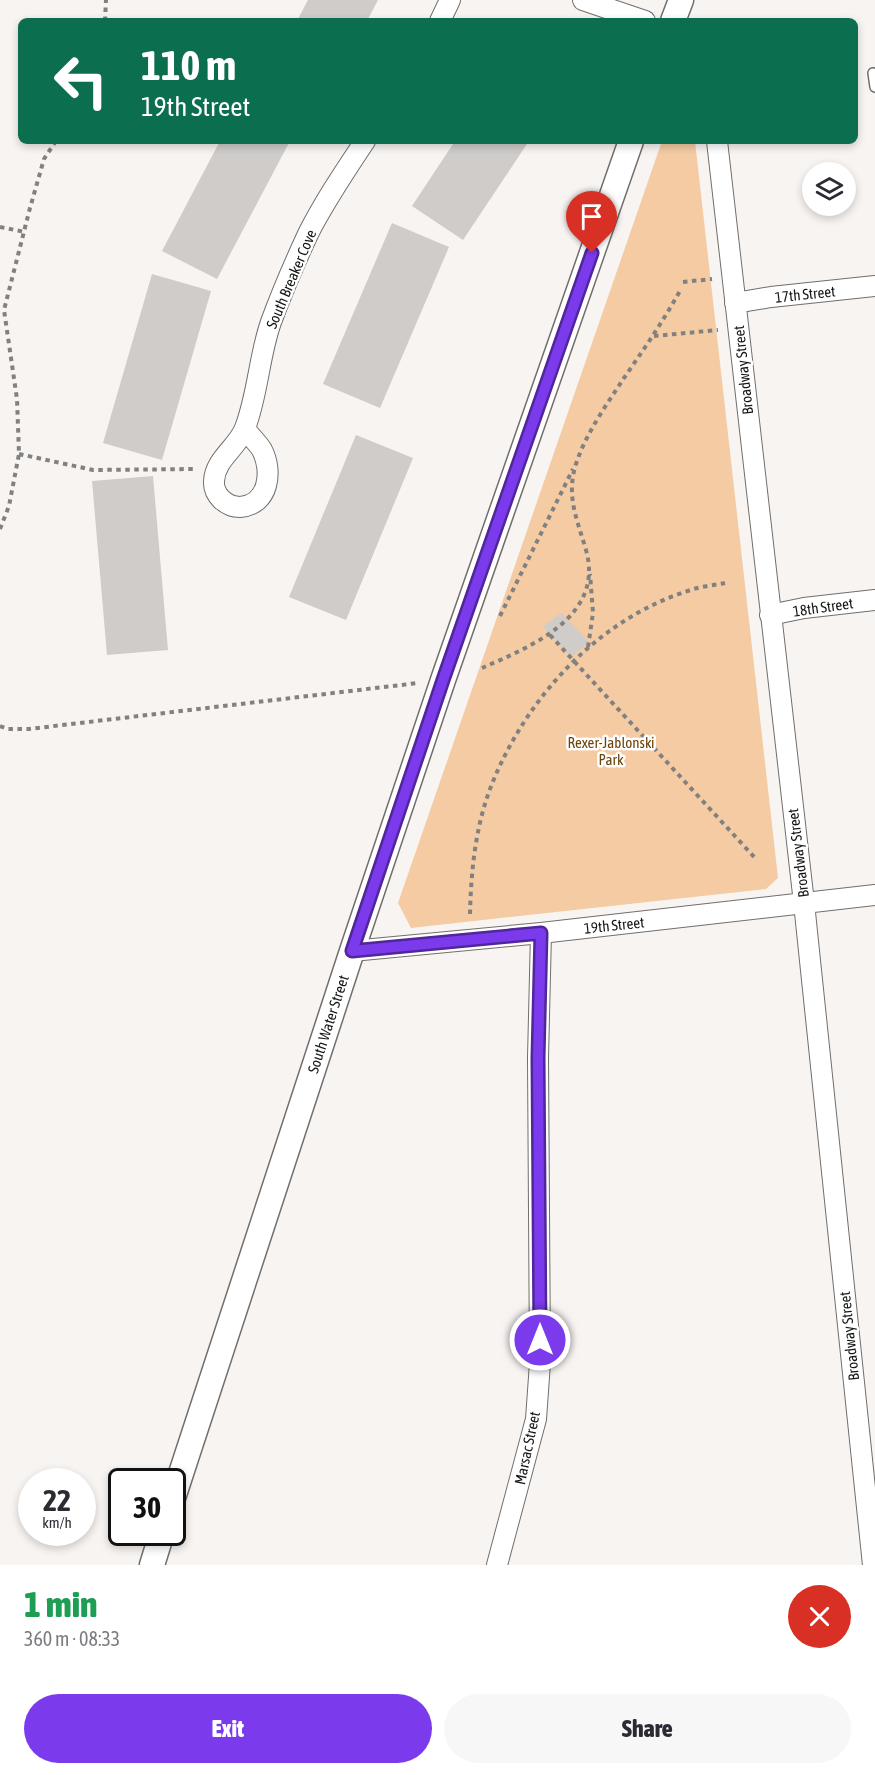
<!DOCTYPE html>
<html lang="en">
<head>
<meta charset="utf-8">
<style>
	:root { --surface:#fff; --page:#f7f7f7; --text:#2b2b33; --muted:#7c7c81; --accent:#7c3aed }
	body { margin:0; font-family:"Asap Condensed",sans-serif; background:var(--page); color:var(--text); height:100vh; display:flex; flex-direction:column; font-size:22px; white-space:nowrap }
	* { box-sizing:border-box; margin:0 }
	p { font-size:20px; color:var(--muted) }
	.icon { flex:none; width:33px; height:33px; fill:none; stroke:currentColor; stroke-width:2; stroke-linecap:round; stroke-linejoin:round }
	.map { position:relative; height:1565px; overflow:hidden }
	.panel { display:flex; flex-direction:column; background:var(--surface); flex:1 }
	.panel>* { flex:none }
	.guide { position:absolute; left:18px; top:18px; width:840px; height:126px; border-radius:9px; box-shadow:0 3px 9px #0003; background:#0b6e4f; color:#fff; overflow:hidden }
	.fabs { position:absolute; left:802px; top:162px; display:grid; gap:12px }
	.fabs a { display:grid; place-items:center; width:54px; height:54px; border-radius:50%; background:var(--surface); box-shadow:0 3px 9px #0003; font-size:30px }
	.speed { position:absolute; left:18px; top:1468px; display:flex; gap:12px; font-size:30px; font-weight:700; text-align:center }
	.speed>* { display:grid; place-content:center; width:78px; height:78px; border-radius:50%; background:var(--surface); box-shadow:0 3px 9px #0003; line-height:1 }
	.speed small { font-size:15px; font-weight:400 }
	.speed .limit { border:3px solid #111; border-radius:9px; background:#fff; color:#111 }
	.pin { position:absolute; display:grid; place-items:center; width:51px; height:51px; color:#fff; margin:-62px -26px; border-radius:50% 50% 50% 0; rotate:-45deg; box-shadow:0 0 6px #0007 }
	.pin .icon { rotate:45deg }
	.me { position:absolute; width:66px; margin:-33px; rotate:0deg; stroke-linejoin:round; filter:drop-shadow(0 0 4px #0008) }
	.turn { display:flex; align-items:center; gap:21px; height:126px; padding:0 24px; font-size:27px }
	.turn .icon { width:78px; height:78px; stroke-width:2.5 }
	.turn b { display:block; font-size:42px; line-height:51px }
	.round { display:grid; place-items:center; flex:none; width:63px; height:63px; border-radius:32px; background:var(--page) }
	.summary { display:flex; align-items:center; justify-content:space-between; height:102px; padding:0 24px }
	h1 { font-size:36px; font-weight:800; line-height:45px; color:#1e9e55 }
	.action { display:flex; gap:12px; margin-top:auto; padding:12px 24px }
	.action a { flex:1; height:69px; border-radius:36px; background:var(--accent); color:#fff; font-size:24px; font-weight:800; line-height:69px; text-align:center }
	.action a+a { background:var(--page); color:var(--text) }
	.map>svg:first-child { display:block }
	.green { fill:#f4cba2 }
	.building { fill:#cfccca }
	.lines { fill:none; stroke-linecap:round; stroke-linejoin:round }
	.service-casing { stroke:#716e6c; stroke-width:12 }
	.minor-casing { stroke:#716e6c; stroke-width:22 }
	.tertiary-casing { stroke:#716e6c; stroke-width:27 }
	.path { stroke:#828180; stroke-width:4; stroke-dasharray:4.5 4.5; stroke-linecap:butt }
	.service { stroke:#fff; stroke-width:9 }
	.minor { stroke:#fff; stroke-width:20 }
	.tertiary { stroke:#fff; stroke-width:24 }
	.route-casing { stroke:#51269a; stroke-width:15 }
	.route { stroke:#7c3aed; stroke-width:10 }
	.labels { text-anchor:middle; dominant-baseline:central; stroke-width:5; stroke-linejoin:round; paint-order:stroke }
	.street-label { font-size:15px; fill:#171716; stroke:#fff }
	.park-label { font-size:15px; fill:#6d430c; stroke:#fff }
</style>
</head>
<body>
<div class="map">
<svg width="875" height="1565" viewBox="0 0 875 1565">
	<rect width="100%" height="100%" fill="#f7f4f2"/>
	<!-- green -->
	<path class="green" d="M662,141H695L778,878L766,889L411,928L398,903Z"/>
	<!-- building -->
	<path class="building" d="M308,0H378L367,21H297Z
		M220,141H290L217,279L162,251Z
		M455,141H529L463,240L412,206Z
		M392,223L449,247L380,408L323,384Z
		M152,274L211,291L162,460L103,443Z
		M356,435L413,458L346,620L289,597Z
		M153,476L168,650L107,655L92,481Z
		M561,613L589,642L571,657L543,627Z"/>
	<g class="lines">
		<defs>
			<path id="service" d="M873,73L875,87"/>
			<path id="minor" d="M583,0L645,21
				M440,21L450,0
				M717,141L804,903L873,1565
				M735,303L771,297L875,286
				M245,429C250,436 258,443 262,450C273,471 269,505 240,507C226,507 213,495 214,481C215,459 238,447 245,428C258,394 259,356 271,322C282,292 295,262 308,234C324,202 345,171 365,141
				M770,615L804,608L875,600
				M352,951L541,933L875,895
				M497,1565L536,1419L540,1363L538,1058L541,933"/>
			<path id="tertiary" d="M673,21L681,0
				M172,1501L352,951L443,680L631,141
				M152,1565L162,1533"/>
		</defs>
		<!-- service casing -->
		<use href="#service" class="service-casing"/>
		<!-- minor casing -->
		<use href="#minor" class="minor-casing"/>
		<!-- tertiary casing -->
		<use href="#tertiary" class="tertiary-casing"/>
		<!-- path -->
		<path class="path" d="M105,21L106,0
			M0,227L25,232
			M683,282L712,279
			M654,336L718,330
			M19,454L93,470L196,469
			M0,529L9,506L19,454L17,399L4,310L30,208L44,159L56,141
			M500,616L573,469
			M550,635L756,859
			M588,647L593,613L590,574
			M482,668C530,647 605,617 586,550C577,519 565,495 577,461C587,432 607,404 624,378C644,349 664,320 681,289
			M0,726L8,729H29L418,683
			M470,914C471,869 476,821 494,779C530,693 602,616 694,589C704,586 715,585 725,583"/>
		<!-- service -->
		<use href="#service" class="service"/>
		<!-- minor -->
		<use href="#minor" class="minor"/>
		<!-- tertiary -->
		<use href="#tertiary" class="tertiary"/>
	</g>
	<g class="lines">
		<defs>
			<path id="route" d="M540,1340L538,1058L541,933L352,951L443,680L592,253"/>
		</defs>
		<!-- route casing -->
		<use href="#route" class="route-casing"/>
		<!-- route -->
		<use href="#route" class="route"/>
	</g>
	<g class="labels">
		<!-- street labels -->
		<g class="street-label">
			<text transform="translate(291 279) rotate(-67)">South Breaker Cove</text>
			<text transform="translate(805 294) rotate(-6)">17th Street</text>
			<text transform="translate(743 370) rotate(-96)">Broadway Street</text>
			<text transform="translate(823 607) rotate(-8)">18th Street</text>
			<text transform="translate(798 853) rotate(-97)">Broadway Street</text>
			<text transform="translate(614 925) rotate(-6)">19th Street</text>
			<text transform="translate(328 1024) rotate(-72)">South Water Street</text>
			<text transform="translate(849 1336) rotate(-96)">Broadway Street</text>
			<text transform="translate(527 1448) rotate(-78)">Marsac Street</text>
		</g>
		<!-- park labels -->
		<g class="park-label">
			<text x="611" y="742">Rexer-Jablonski<tspan x="611" dy="17">Park</tspan></text>
		</g>
	</g>
</svg>
<div class="fabs">
<a><svg class="icon" aria-label="layers" viewBox="0 0 24 24"><path d="M12 4l9 5-9 5-9-5zM3 14l9 5 9-5"/></svg></a>
</div>
<div class="speed"><div>22<small>km/h</small></div><div class="limit">30</div></div>
<div class="pin" style="left:592px;top:253px;background:#d93025"><svg class="icon" aria-label="arrive" viewBox="0 0 24 24"><path d="M6 21V4h12l-3 4 3 4H6"/></svg></div>
<svg class="me" style="left:540px;top:1340px" viewBox="-20 -20 40 40"><circle r="17" fill="#7c3aed" stroke="#fff" stroke-width="3"/><path d="M0-11L8 9 0 5-8 9z" fill="#fff"/></svg>
<div class="guide">
<div class="turn"><svg class="icon" aria-label="left" viewBox="0 0 24 24"><path d="M17 20v-9H6M10 6l-5 5 5 5"/></svg><div><b>110 m</b>19th Street</div></div>
</div>
</div>
<section class="panel">
<div class="summary"><div><h1>1 min</h1><p>360 m · 08:33</p></div><a class="round" style="background:#d93025;color:#fff"><svg class="icon" aria-label="close" viewBox="0 0 24 24"><path d="M6 6l12 12M18 6L6 18"/></svg></a></div>
<div class="action"><a>Exit</a><a>Share</a></div>
</section>
</body>
</html>
